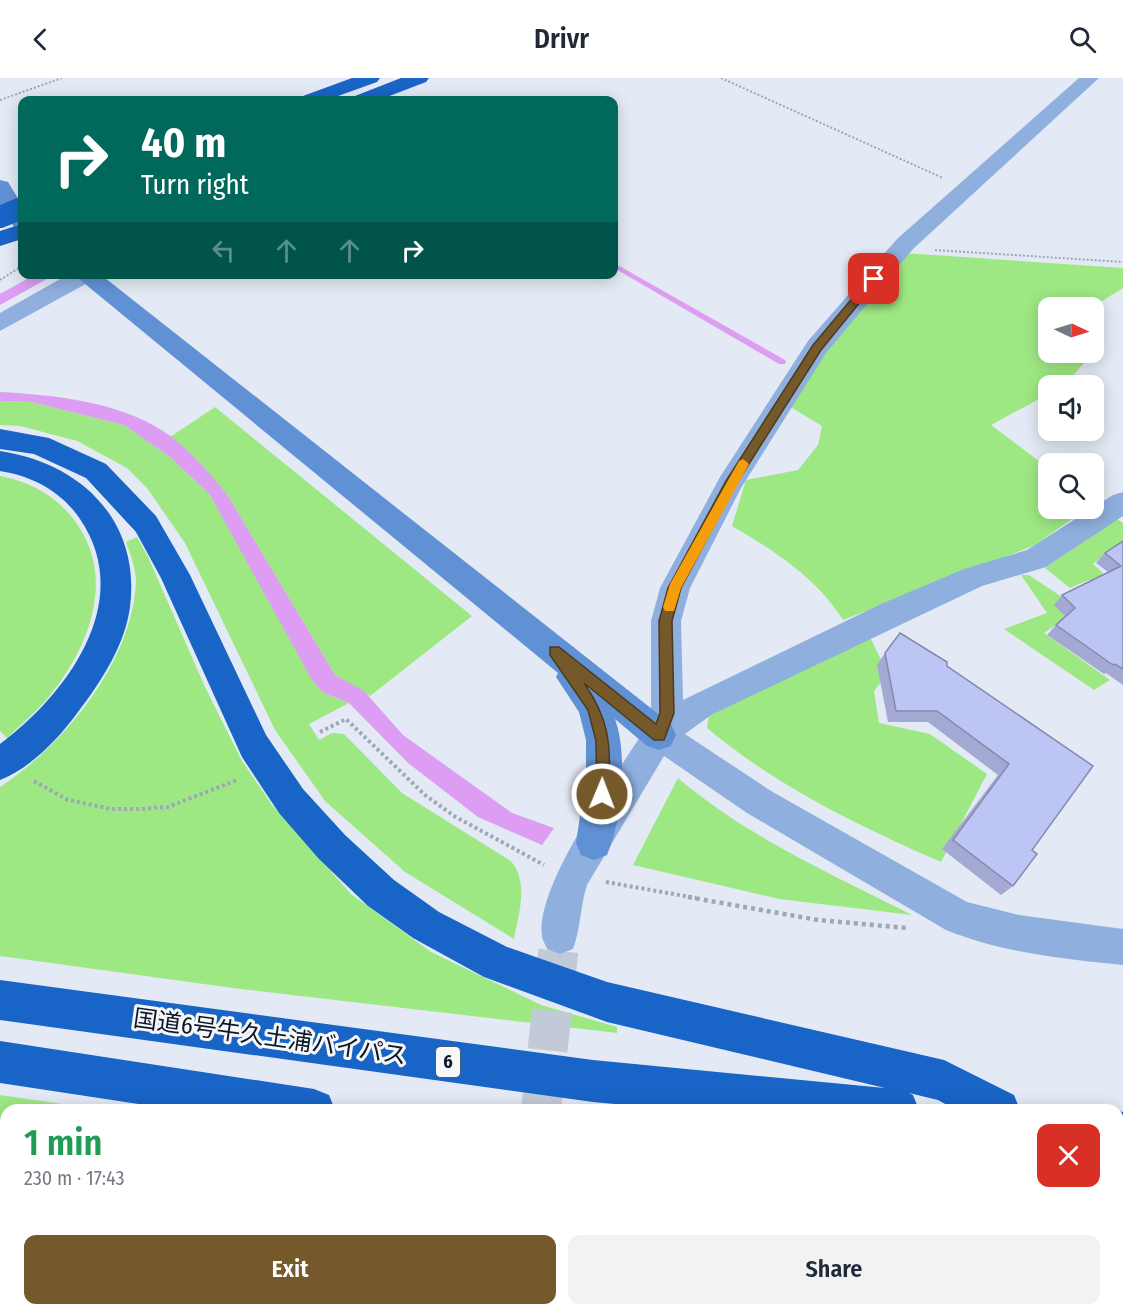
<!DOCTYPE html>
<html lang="en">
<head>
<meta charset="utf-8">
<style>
	:root { --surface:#fff; --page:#f2f2f3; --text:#1f2937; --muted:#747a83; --accent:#75592b }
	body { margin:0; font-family:"Fira Sans Condensed","Noto Sans JP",sans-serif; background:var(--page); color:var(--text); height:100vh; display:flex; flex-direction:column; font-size:22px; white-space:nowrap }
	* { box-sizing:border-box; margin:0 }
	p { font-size:20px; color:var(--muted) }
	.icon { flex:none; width:33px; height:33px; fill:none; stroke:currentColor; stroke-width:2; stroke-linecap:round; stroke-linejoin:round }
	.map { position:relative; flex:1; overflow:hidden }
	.sheet { position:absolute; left:0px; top:1026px; width:1124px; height:212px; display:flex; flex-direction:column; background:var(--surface); border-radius:18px 18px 0 0; box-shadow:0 3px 15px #0003 }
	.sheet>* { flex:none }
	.hud { position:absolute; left:18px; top:18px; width:600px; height:183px; border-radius:12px; box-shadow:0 3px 15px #0003; background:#00695c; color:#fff; overflow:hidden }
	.needle { width:39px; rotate:94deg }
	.buttons { position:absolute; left:1038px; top:219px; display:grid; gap:12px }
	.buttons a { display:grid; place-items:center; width:66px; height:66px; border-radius:12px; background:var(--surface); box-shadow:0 3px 15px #0003; font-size:30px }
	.pin { position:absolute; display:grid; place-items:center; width:51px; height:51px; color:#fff; margin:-26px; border-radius:12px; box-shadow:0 3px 9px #0006 }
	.me { position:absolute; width:66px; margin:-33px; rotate:1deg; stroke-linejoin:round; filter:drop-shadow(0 0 4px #0008) }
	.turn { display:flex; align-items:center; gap:21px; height:126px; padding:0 24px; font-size:27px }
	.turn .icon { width:78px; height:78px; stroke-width:2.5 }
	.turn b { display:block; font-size:42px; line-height:51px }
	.lanes { display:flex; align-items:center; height:57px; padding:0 24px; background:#0003; justify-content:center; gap:30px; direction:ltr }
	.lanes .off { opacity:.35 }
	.round { display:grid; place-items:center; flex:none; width:63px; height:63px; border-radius:12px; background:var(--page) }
	.head { display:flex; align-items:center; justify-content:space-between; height:102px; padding:0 24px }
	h1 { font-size:36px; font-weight:600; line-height:45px; color:#1e9e55 }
	.cta { display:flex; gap:12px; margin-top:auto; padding:12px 24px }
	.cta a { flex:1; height:69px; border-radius:12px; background:var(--accent); color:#fff; font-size:24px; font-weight:600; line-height:69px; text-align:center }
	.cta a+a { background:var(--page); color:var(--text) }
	header { display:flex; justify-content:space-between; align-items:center; height:78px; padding:0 24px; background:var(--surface); font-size:27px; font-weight:600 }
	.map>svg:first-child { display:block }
	.green { fill:#9ee883 }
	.water { fill:#dd9df2 }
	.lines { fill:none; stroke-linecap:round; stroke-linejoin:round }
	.stream { fill:#dd9df2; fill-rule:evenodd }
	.street-tunnel { stroke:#c3cad7; stroke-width:40; stroke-dasharray:40 20; stroke-linecap:butt }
	.path-far2 { stroke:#9ea7b5; stroke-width:2; stroke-dasharray:2 2; stroke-linecap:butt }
	.path-far1 { stroke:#9ea7b5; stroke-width:4; stroke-dasharray:3 3; stroke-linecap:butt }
	.path { stroke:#9ea7b5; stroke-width:4.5; stroke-dasharray:4 4; stroke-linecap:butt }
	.street { fill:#8fafde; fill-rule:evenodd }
	.secondary { fill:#6191d5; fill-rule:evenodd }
	.highway { fill:#1964c7; fill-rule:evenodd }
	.highway-bridge { stroke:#1964c7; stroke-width:22 }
	.wall { fill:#a3a9d3 }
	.building { fill:#bdc5f5; stroke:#848aac; stroke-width:1.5 }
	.route { fill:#75592b; stroke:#4c3a1c; stroke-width:1.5 }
	.slow { fill:#f59e0b }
	.labels { text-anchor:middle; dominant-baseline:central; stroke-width:6; stroke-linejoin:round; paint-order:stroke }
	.shield { fill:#f7f7f7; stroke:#525b69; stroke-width:1.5 }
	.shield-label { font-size:18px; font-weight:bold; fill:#0b182c }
	.near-street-label { font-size:24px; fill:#0b182c; stroke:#f7f7f7 }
</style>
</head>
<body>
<header><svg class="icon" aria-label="back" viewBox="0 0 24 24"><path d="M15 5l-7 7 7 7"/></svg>Drivr<svg class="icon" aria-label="search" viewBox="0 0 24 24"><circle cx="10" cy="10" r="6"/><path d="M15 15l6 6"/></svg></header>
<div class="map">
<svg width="1123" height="1237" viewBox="0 0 1123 1237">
	<rect width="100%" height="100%" fill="#e3eaf5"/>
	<!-- green -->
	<path class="green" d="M904,175L1123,190V210L1099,225L1094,263V230H1048V274L1092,275L1091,277L1065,307L1048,308V316L991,347L1048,390V430L1086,431L1035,467L843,542C817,500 773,472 732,448L746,402L798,392L818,367L822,348L789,328L826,269Z
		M0,323L31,324L124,347L170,379L210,417L324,615L349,625L309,646L319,662L332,655L344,656L402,715L511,783C529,806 519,833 514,861L405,794L325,723L275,652L185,465L147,410L127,390L77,363L20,348L0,347Z
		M215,329L472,538L370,618L335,597L228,418L170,359Z
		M0,398C33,404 61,421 79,449C116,506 86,574 47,621C35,635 20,647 7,660L0,653Z
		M1117,441L1123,445V464L1093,486L1103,495L1098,500L1119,528L1089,502L1070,510L1045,490Z
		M137,459L148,479L206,611L242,683L272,727L351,816L431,874L541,927L617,949V955L233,910L0,878V709C65,666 132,584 136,504C136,491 130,476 126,464Z
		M1021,497H1029L1080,531L1044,555L1110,602L1094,612L1004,551L1047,535Z
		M869,557L888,596L874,613L879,645L930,656L987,696L941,784C859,748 776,708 707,650L709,636Z
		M678,700C747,759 832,796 912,837L779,821L633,787Z
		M0,1017L104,1032H6V1083H0Z
		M0,1150H6V1225H0Z
		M1118,1170L1123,1171V1237H584L582,1232H1118Z
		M171,1232H350L337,1237H213Z"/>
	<!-- water -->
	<path class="water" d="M34,197H54L0,227V216Z
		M0,314C54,317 116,323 163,353C185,367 212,397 228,418L335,597L364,613L403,657L512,735L554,750L542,767L478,739L408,685L349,625L324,615L312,602L210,417L170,379L124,347L31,324L0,323Z"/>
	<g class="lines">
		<!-- stream -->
		<path class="stream" d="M614,185L785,282L786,284L785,286H779L614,190Z"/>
		<!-- street-tunnel -->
		<path class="street-tunnel" d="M541,1032L560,858"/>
		<!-- path-far2 -->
		<path class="path-far2" d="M721,0L943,100
			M0,22L62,0
			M935,172L1123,184
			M0,202L22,188"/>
		<!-- path-far1 -->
		<path class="path-far1" d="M320,654L346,641L425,717L454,738L544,787
			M34,703L68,722L112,731H141L168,729L237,702
			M606,804L696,820"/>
		<!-- path -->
		<path class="path" d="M688,819L818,842L907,850"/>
		<!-- street -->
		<path class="street" d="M1079,0H1099L913,171L826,275L741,410L690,510L681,543L683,622L881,526L964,491L1027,472L1113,417L1123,414V438L1046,489L982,508L711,637L685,656L771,713L967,824L1019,837L1123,851V887C1063,881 1003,875 946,852L747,735L664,678L587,807C580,828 581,850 573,871L560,876L547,871C546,867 542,862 542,858C535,807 617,696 645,651L651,635V543L660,510L720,399L808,263L897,161Z
			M69,196L96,197L93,202L0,253V235Z
			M499,1232H543L542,1237H498Z"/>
		<!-- secondary -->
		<path class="secondary" d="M0,102L8,104L22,127V151L14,149L0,127Z
			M73,196H100L671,646L676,657L671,668L659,672L647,668L615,641C628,676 622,743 607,777L594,782L581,777L576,765L586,697V662L579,634L556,599L558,595Z"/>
		<!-- highway -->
		<path class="highway" d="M352,0H380L377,4L327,22H300L303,18Z
			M401,0H429L426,4L379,22H352L355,18Z
			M22,146V161L0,168V153Z
			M0,351L49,360L106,386L156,438L190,497L266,657L303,711L345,757L394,802L439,834L507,869L607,904L944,982L1014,1017L1020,1032H956L938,1022L909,1015L913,1017L919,1032H679L593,1024L0,942V902L593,982L885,1010L607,944L484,899L413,860L368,828L319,781L279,735L242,679L161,500L136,454L86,400L34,376L0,371Z
			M0,373C81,385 141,443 130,529C125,567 101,604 78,634C59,660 31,690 0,702V666C67,616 136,523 80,441C61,413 32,398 0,393Z
			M0,963L314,1011L329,1017L335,1032H178L0,1005Z
			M1118,1033L1123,1034V1076L1118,1075Z
			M0,1087H6V1131H0Z
			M1118,1108H1123V1152H1118Z"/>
		<!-- highway-bridge -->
		<path class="highway-bridge" d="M0,139L22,130"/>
	</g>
	<!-- wall -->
	<path class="wall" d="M1123,463V607L1106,595L1104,596L1047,557L1056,547L1065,538L1054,527L1062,517L1108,494L1096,485L1105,475Z
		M885,575L947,588L1093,688L1032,772L1013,808L1001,817L942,771L998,697L928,644H888L877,587Z"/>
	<!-- building -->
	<path class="building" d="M1123,463V591L1115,586L1113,587L1056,547L1075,530L1062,517L1121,488L1105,475Z
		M900,555L947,584V588L1093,688L1032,772L1037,776L1013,808L953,762L1009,686L937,633H896L885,575Z"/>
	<!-- route -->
	<path class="route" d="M870,199L879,201L821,272L735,408L681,510L672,543L674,635L664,662H654L584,605C612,645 610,670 609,716L602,723L597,721L596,663L588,632L550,577V569H559L656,646L660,635L659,543L668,510L726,403L813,267Z"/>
	<!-- slow -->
	<path class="slow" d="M743,381L749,386L681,510L674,533H665L663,529L670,506L739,383Z"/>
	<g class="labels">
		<!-- shield labels -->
		<rect class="shield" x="436" y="969" width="24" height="30" rx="4.5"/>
		<g class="shield-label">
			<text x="448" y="984">6</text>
		</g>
		<!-- near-street labels -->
		<g class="near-street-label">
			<text transform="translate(270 959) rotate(8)">国道6号牛久土浦バイパス</text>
		</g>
	</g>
</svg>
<div class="buttons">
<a><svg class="needle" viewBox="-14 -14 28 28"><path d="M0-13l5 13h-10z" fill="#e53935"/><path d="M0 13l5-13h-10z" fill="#747a83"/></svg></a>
<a><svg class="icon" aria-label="sound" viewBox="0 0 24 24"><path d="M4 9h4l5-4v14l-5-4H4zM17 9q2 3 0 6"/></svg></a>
<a><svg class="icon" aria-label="search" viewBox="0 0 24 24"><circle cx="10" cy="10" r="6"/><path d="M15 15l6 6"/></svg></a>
</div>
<div class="pin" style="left:874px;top:201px;background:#d93025"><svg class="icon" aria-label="arrive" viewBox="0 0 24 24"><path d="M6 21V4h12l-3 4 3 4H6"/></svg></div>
<svg class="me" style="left:602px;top:716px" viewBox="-20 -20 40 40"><circle r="17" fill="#75592b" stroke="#fff" stroke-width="3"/><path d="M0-11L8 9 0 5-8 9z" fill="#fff"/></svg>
<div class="hud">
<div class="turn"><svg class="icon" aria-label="right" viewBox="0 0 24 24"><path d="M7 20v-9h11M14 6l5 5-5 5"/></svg><div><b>40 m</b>Turn right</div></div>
<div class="lanes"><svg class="icon off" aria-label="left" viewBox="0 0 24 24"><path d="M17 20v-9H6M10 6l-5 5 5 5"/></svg><svg class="icon off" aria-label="ahead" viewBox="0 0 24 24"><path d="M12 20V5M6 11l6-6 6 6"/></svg><svg class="icon off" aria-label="ahead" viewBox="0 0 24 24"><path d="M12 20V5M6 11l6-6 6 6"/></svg><svg class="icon" aria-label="right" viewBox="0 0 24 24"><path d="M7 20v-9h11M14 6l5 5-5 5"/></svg></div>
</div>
<section class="sheet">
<div class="head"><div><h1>1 min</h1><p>230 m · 17:43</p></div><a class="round" style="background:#d93025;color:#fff"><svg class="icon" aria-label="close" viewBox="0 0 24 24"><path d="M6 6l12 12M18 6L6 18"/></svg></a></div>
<div class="cta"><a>Exit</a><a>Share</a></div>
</section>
</div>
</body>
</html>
